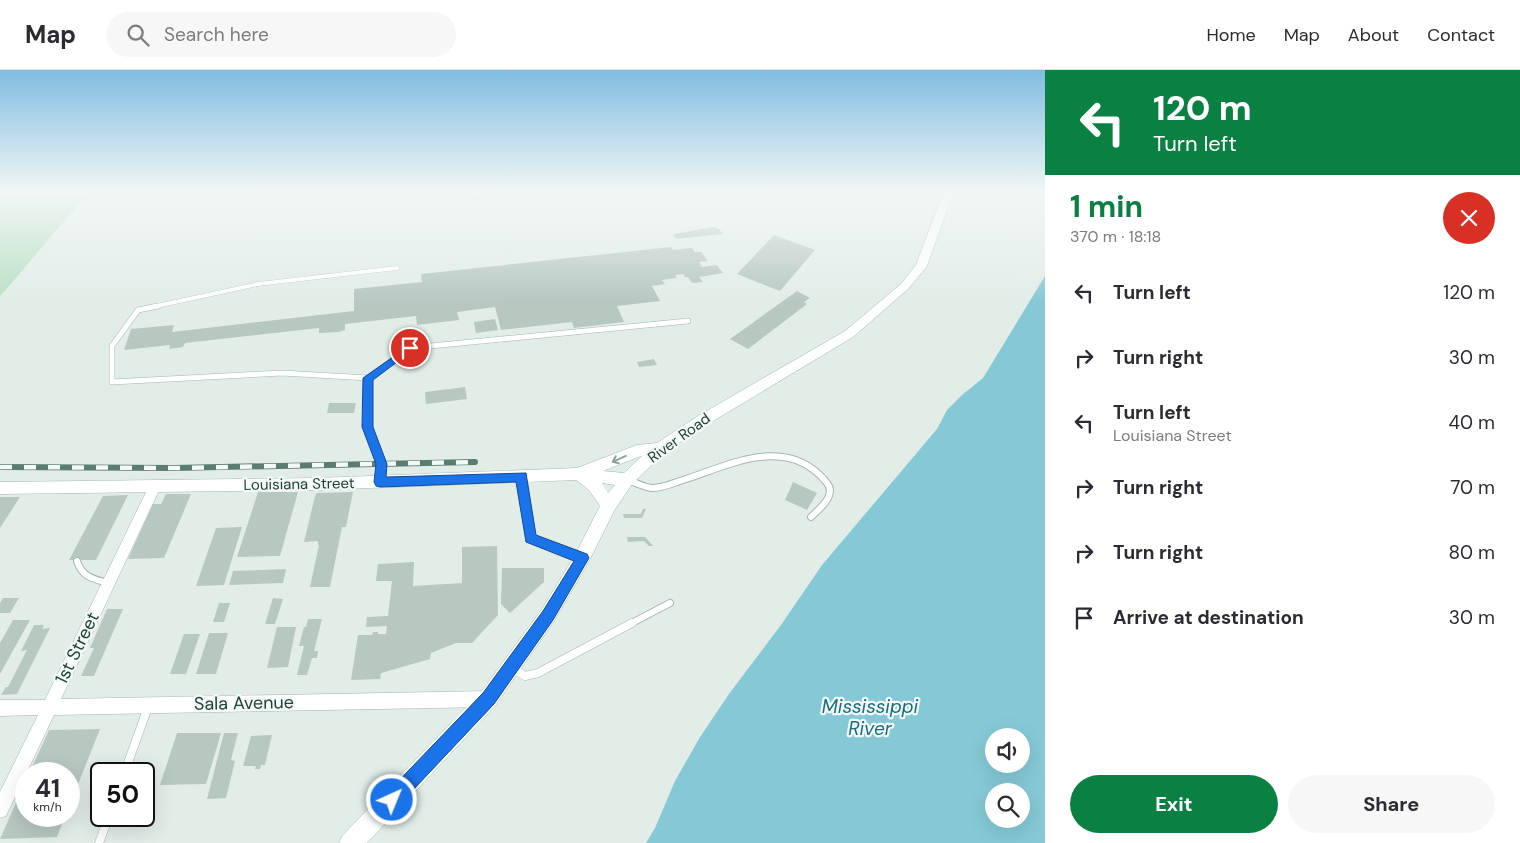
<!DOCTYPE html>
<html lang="en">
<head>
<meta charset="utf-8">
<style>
	:root { --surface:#fff; --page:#f7f7f7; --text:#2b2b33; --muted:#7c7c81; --line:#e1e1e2; --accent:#0b8043 }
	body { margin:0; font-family:"DM Sans",sans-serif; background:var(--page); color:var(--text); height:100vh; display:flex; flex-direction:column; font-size:19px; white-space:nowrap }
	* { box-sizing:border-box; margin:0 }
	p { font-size:16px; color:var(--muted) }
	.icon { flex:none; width:28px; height:28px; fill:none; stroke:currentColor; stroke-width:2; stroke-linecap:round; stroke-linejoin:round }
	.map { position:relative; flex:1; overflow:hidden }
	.drawer { display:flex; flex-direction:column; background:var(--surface); width:475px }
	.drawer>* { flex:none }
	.hud { background:#0b8043; color:#fff; overflow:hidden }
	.buttons { position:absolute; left:985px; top:658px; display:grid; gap:10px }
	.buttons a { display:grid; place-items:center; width:45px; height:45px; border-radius:50%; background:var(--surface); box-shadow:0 5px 20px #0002; font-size:25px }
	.speed { position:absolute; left:15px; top:692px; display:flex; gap:10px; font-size:25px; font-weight:700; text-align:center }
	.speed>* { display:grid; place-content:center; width:65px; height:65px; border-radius:50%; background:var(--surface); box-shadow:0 5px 20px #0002; line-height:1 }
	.speed small { font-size:12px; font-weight:400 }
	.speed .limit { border:2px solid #111; border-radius:8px; background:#fff; color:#111 }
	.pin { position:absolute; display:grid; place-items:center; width:42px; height:42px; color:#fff; margin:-21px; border:2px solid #fff; border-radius:50%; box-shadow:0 1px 5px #0007 }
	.me { position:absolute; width:55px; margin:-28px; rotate:44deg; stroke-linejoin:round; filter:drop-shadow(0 0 4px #0008) }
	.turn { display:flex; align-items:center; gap:18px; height:105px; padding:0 25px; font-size:22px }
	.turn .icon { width:65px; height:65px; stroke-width:2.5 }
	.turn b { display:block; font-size:35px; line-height:42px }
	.round { display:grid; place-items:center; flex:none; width:52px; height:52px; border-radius:26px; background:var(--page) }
	.headline { display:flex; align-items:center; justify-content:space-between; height:85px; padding:0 25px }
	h1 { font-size:30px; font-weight:700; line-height:38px; color:var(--accent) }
	.button { display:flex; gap:10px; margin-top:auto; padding:10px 25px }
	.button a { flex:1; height:58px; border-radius:30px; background:var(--accent); color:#fff; font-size:20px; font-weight:700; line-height:58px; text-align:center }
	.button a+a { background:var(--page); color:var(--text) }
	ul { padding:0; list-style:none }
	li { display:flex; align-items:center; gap:15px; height:65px; padding:0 25px }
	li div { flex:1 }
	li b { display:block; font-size:19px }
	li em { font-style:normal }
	header { display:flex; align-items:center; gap:30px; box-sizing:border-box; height:70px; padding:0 25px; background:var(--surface); border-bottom:1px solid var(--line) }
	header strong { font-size:24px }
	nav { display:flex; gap:28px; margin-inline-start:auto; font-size:18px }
	.search { width:350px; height:45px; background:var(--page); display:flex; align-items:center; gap:12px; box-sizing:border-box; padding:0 18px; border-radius:28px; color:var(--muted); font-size:19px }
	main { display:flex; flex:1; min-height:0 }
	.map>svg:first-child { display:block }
	.green { fill:#b9e0c4 }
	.water { fill:#86c9d6; fill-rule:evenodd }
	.building { fill:#b7c8c1 }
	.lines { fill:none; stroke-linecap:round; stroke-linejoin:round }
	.lane-far3-casing { stroke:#a4b6b0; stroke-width:4.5 }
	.lane-far2-casing { stroke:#a4b6b0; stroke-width:6 }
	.lane-far1-casing { stroke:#a4b6b0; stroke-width:8 }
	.lane-casing { stroke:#a4b6b0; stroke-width:9 }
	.street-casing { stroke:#a4b6b0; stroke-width:1 }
	.secondary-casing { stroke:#9fbab1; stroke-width:1 }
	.lane-far3 { stroke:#fff; stroke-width:4 }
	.lane-far2 { stroke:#fff; stroke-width:5 }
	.lane-far1 { stroke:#fff; stroke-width:6 }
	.lane { stroke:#fff; stroke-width:8 }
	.street { fill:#fff; fill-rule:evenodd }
	.secondary { fill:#fff; fill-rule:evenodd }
	.rail-casing { stroke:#5b7b73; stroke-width:6 }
	.rail { stroke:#f3f9f6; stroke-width:4.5; stroke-dasharray:12; stroke-linecap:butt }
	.oneway { stroke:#90a09c }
	.route { fill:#1a73e8; stroke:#114b97 }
	.labels { text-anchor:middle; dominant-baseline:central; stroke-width:4.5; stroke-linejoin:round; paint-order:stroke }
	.street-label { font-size:15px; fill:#214038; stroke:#f3f9f6 }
	.near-street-label { font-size:18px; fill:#214038; stroke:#f3f9f6 }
	.near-water-label { font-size:19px; font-style:italic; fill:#166d80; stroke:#f3f9f6 }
</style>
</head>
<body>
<header>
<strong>Map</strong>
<div class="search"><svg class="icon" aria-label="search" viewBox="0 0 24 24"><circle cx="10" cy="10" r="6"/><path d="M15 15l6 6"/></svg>Search here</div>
<nav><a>Home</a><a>Map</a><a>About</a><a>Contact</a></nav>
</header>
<main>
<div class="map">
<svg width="1045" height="773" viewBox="0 0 1045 773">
	<rect width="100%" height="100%" fill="#e2ede8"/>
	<!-- green -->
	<path class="green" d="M0,123H91C58,155 31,192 0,226Z
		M473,123H546L472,130L471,127Z"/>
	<!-- water -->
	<path class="water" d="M1045,206V773H646L655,758L675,711L700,667L729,624L781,555L822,495L937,359L947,340L962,325L983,308ZM994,666H1021V694H994ZM994,721H1021V749H994Z"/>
	<!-- building -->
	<path class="building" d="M714,157L719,159L723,164L676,169L673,164Z
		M774,165L815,180L780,221L737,204Z
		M671,177L673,180L692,178L695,182H701L708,191L699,192L702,197L717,195L723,203L699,207L703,212L692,213L688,207H685L684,204L675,205L677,208L662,210L665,214L652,216L660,231L617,236L624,252L574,258L572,252L501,260L495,237L457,242L459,250L417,255L416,246L345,254V260L338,262L319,263V258L185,273L183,277L169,279L170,275L124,280L131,259L174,255L172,262L354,241V219L422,212L421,204Z
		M797,221L810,228L804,232L807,234L748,279L730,269Z
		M495,249L498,260L476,263L474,252Z
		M654,289L657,295L639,297L637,292Z
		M465,317L467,329L426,334L425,322Z
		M329,333H356L354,343H327Z
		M793,412L817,423L807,440L785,430Z
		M258,422H298L280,486L237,487Z
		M353,422L346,457H342L330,517H310L319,475H318V471L304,472L315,426L317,423Z
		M166,424H191L164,488L128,489L153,434H161Z
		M128,425L96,490H69L103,426Z
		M0,427H20L0,458Z
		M643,439H646L642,448H624L623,444H641Z
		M242,457L224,515L196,516L216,458Z
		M627,467H645L653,476H649L644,471L628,472Z
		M497,476L498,545L472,573H456L431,583L430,589L381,603L380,609L351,610L358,565H372L373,562H378V564H386L387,556L366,557L367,547L388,546L392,511H376L378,494L414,492L413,516L462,513V477Z
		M502,498H544V512L510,543L501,534Z
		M286,499L283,513L229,515L233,501Z
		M3,528H19L10,543H0V533Z
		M273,528L283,529L275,554H265Z
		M219,533H230L224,552H213Z
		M107,539H123L94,606H81L94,578H90Z
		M308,549H322L314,581H318L317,588H312L307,605H297L304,576H299L304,557H306Z
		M13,550H30L0,604V573Z
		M34,555H44L42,559L50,558L17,624L1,625L6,617H8L27,580L21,581Z
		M277,557H296L288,597L267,598Z
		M209,563H228L216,604H196Z
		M184,564H200L186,604H170Z
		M100,659L69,737V704H29L49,660Z
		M177,663H221L206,714L160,715Z
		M224,663H238L231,690L235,691L226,728L207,729Z
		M272,665L265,695H261L260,699H255L256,696H243L251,666Z
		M26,710V746H65L57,767L0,769Z"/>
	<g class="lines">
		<defs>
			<path id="lane-far3" d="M152,237L258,214L397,198"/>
			<path id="lane-far2" d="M158,236L138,240L112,276V312L282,303L368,308V357L376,378
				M368,308L410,278L688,251"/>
			<path id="lane-far1" d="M376,377L382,394L380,412
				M522,407L530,468L580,488
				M627,410C635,412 645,418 653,418C664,418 676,412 686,409C734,393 789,365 827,413C837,426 819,439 811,447
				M77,491C82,507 93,509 108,513
				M630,554L670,533"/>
			<path id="lane" d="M512,598L525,606L538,603L632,553
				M124,704L148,637
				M99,773L109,746"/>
			<path id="street" d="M155,411L159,413L161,416L61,629L488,621L493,624L496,629L493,634L488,637L54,645L6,746L0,748V722L38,645L0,646V630H45L149,416L151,413Z"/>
			<path id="secondary" d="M943,123H953L927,196L909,218L853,267L708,354L665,382L632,414L614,441L588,493L554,551L495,636L367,773H339L343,765L481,622L542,539L576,483L600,436L589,420L576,410L318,420L0,424V412L318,408L577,398L637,375L657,373L698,346L845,261L901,214L916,195ZM642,386L624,403L603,401L638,387ZM602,413L615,415L608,423Z"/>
		</defs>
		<!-- lane-far3 casing -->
		<use href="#lane-far3" class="lane-far3-casing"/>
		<!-- lane-far2 casing -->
		<use href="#lane-far2" class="lane-far2-casing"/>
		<!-- lane-far1 casing -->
		<use href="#lane-far1" class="lane-far1-casing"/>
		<!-- lane casing -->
		<use href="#lane" class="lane-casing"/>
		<!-- street casing -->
		<use href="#street" class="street-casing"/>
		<!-- secondary casing -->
		<use href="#secondary" class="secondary-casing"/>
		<!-- lane-far3 -->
		<use href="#lane-far3" class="lane-far3"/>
		<!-- lane-far2 -->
		<use href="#lane-far2" class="lane-far2"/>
		<!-- lane-far1 -->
		<use href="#lane-far1" class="lane-far1"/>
		<!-- lane -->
		<use href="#lane" class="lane"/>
		<!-- street -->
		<use href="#street" class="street"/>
		<!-- secondary -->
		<use href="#secondary" class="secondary"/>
		<defs>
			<path id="rail" d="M0,397L174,398L475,392"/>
		</defs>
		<!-- rail casing -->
		<use href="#rail" class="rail-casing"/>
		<!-- rail -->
		<use href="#rail" class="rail"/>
	</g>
	<!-- one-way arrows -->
	<defs><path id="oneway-shaft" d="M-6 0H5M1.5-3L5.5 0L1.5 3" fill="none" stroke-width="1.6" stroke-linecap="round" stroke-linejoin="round" transform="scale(1.25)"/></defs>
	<use class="oneway" href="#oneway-shaft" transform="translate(619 389) rotate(156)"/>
	<!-- sky -->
	<linearGradient id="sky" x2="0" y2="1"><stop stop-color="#81bce1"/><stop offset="0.53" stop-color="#f2f7f5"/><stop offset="1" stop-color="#f2f7f5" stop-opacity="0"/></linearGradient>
	<rect width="1045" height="231" fill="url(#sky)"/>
	<!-- route -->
	<path class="route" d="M410,275L414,278L413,280L373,310V357L387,394L386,407L526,403L536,465L587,484L589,488L553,550L494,634L398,736L392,738L386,736L383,730L386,724L483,623L543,541L574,491L526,472L516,412L380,417L376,416L374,412L376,394L362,357L363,308Z"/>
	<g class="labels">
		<!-- street labels -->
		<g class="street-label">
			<text transform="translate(679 368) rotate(-36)">River Road</text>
			<text transform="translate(299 414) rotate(-1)">Louisiana Street</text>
		</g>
		<!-- near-street labels -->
		<g class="near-street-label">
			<text transform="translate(77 578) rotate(-64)">1st Street</text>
			<text transform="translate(244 633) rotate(-1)">Sala Avenue</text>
		</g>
		<!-- near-water labels -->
		<g class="near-water-label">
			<text x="870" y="636">Mississippi<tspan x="870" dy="22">River</tspan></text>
		</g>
	</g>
</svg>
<div class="buttons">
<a><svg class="icon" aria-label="sound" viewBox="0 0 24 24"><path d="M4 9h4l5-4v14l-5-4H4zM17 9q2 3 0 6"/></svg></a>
<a><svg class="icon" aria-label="search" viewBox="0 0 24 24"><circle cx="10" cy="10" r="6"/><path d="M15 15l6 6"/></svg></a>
</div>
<div class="speed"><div>41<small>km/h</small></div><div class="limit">50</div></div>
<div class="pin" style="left:410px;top:278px;background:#d93025"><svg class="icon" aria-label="arrive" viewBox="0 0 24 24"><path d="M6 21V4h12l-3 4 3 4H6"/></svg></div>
<svg class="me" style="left:392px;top:730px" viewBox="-20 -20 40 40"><circle r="17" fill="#1a73e8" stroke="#fff" stroke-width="3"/><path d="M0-11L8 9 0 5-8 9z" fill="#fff"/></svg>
</div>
<section class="drawer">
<div class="hud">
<div class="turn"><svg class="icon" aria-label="left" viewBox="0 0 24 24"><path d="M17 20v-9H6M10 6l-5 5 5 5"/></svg><div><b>120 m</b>Turn left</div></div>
</div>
<div class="headline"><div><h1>1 min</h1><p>370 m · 18:18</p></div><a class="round" style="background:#d93025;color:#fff"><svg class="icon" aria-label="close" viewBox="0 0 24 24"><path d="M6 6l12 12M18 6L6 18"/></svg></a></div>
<ul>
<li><svg class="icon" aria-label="left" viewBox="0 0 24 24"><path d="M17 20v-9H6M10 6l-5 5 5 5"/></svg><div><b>Turn left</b></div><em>120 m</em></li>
<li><svg class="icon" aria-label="right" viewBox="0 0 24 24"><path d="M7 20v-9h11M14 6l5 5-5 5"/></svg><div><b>Turn right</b></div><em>30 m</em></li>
<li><svg class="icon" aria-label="left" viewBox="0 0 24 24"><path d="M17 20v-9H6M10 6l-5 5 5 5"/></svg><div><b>Turn left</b><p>Louisiana Street</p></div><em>40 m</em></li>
<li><svg class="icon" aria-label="right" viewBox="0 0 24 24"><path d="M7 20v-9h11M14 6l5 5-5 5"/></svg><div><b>Turn right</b></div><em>70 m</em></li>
<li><svg class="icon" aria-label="right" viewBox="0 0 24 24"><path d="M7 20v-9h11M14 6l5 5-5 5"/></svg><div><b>Turn right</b></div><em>80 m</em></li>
<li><svg class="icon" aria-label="arrive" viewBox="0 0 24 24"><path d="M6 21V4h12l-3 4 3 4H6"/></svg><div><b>Arrive at destination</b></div><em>30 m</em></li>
</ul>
<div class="button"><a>Exit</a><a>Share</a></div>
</section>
</main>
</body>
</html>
